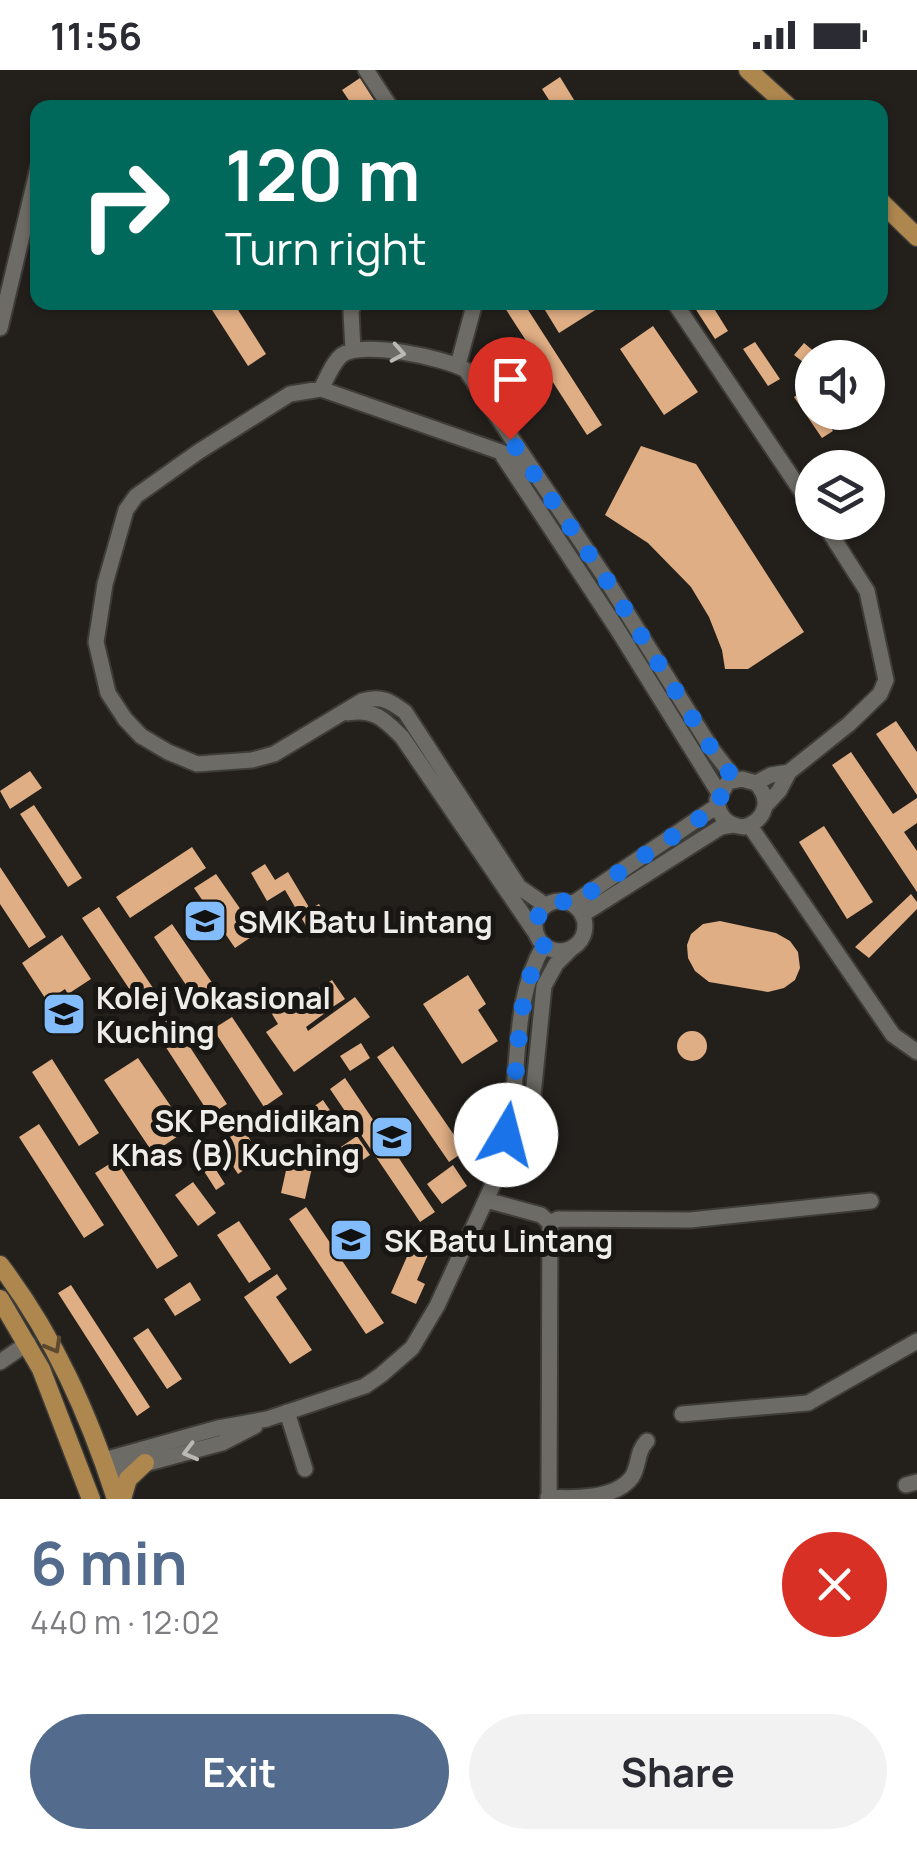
<!DOCTYPE html>
<html lang="en">
<head>
<meta charset="utf-8">
<style>
	:root { --surface:#fff; --page:#f2f2f3; --text:#2b2b33; --muted:#7c7c81; --accent:#536c8d }
	body { margin:0; font-family:Manrope,sans-serif; background:var(--page); color:var(--text); height:100vh; display:flex; flex-direction:column; font-size:38px; white-space:nowrap }
	* { box-sizing:border-box; margin:0 }
	p { font-size:32px; color:var(--muted) }
	.icon { flex:none; width:55px; height:55px; fill:none; stroke:currentColor; stroke-width:2; stroke-linecap:round; stroke-linejoin:round }
	.map { position:relative; height:1429px; overflow:hidden }
	.side { display:flex; flex-direction:column; background:var(--surface); flex:1 }
	.side>* { flex:none }
	.guide { position:absolute; left:30px; top:30px; width:858px; height:210px; border-radius:20px; box-shadow:0 2px 8px #0004; background:#00695c; color:#fff; overflow:hidden }
	.buttons { position:absolute; left:795px; top:270px; display:grid; gap:20px }
	.buttons a { display:grid; place-items:center; width:90px; height:90px; border-radius:50%; background:var(--surface); box-shadow:0 2px 8px #0004; font-size:50px }
	.pin { position:absolute; display:grid; place-items:center; width:85px; height:85px; color:#fff; margin:-102px -42px; border-radius:50% 50% 50% 0; rotate:-45deg; box-shadow:0 0 10px #0007 }
	.pin .icon { rotate:45deg }
	.me { position:absolute; width:110px; margin:-55px; rotate:8deg; stroke-linejoin:round; filter:drop-shadow(0 0 8px #0008) }
	.turn { display:flex; align-items:center; gap:35px; height:210px; padding:0 30px; font-size:45px }
	.turn .icon { width:130px; height:130px; stroke-width:2.5 }
	.turn b { display:block; font-size:70px; line-height:85px }
	.round { display:grid; place-items:center; flex:none; width:105px; height:105px; border-radius:52px; background:var(--page) }
	.summary { display:flex; align-items:center; justify-content:space-between; height:170px; padding:0 30px }
	h1 { font-size:60px; font-weight:700; line-height:75px; color:var(--accent) }
	.cta { display:flex; gap:20px; margin-top:auto; padding:20px 30px }
	.cta a { flex:1; height:115px; border-radius:60px; background:var(--accent); color:#fff; font-size:40px; font-weight:700; line-height:115px; text-align:center }
	.cta a+a { background:var(--page); color:var(--text) }
	.status { display:flex; justify-content:space-between; align-items:center; height:70px; padding:0 50px; background:var(--surface); direction:ltr }
	.status svg { height:28px; fill:currentColor }
	.map>svg:first-child { display:block }
	.building { fill:#e0ae84 }
	.lines { fill:none; stroke-linecap:round; stroke-linejoin:round }
	.minor-casing { stroke:#3e3c38; stroke-width:19 }
	.major-casing { stroke:#3e3c38; stroke-width:21 }
	.minor { stroke:#6d6b65; stroke-width:15 }
	.major { stroke:#ae874f; stroke-width:18 }
	.oneway { stroke:#bbb9b5 }
	.oneway2 { stroke:#5c492e }
	.route { stroke:#1a73e8; stroke-width:18; stroke-dasharray:0 32.4 }
	.labels { text-anchor:middle; dominant-baseline:central; stroke-width:10; stroke-linejoin:round; paint-order:stroke }
	.poi-label { font-size:30px; font-weight:bold; fill:#efedea; stroke:#191713; text-anchor:start }
</style>
</head>
<body>
<div class="status"><b>11:56</b><svg viewBox="0 0 49 12"><path d="M0 12V9h3v3zM5 12V6h3v6zM10 12V3h3v9zM15 12V0h3v12zM26 1h20v11H26zM47 4h2v5h-2z"/></svg></div>
<div class="map">
<svg width="917" height="1429" viewBox="0 0 917 1429">
	<rect width="100%" height="100%" fill="#23201c"/>
	<!-- building -->
	<path class="building" d="M560,7L579,38H554L542,19Z
		M360,8L379,38H354L342,20Z
		M207,232H233L266,284L248,296Z
		M513,232H523L602,355L587,365L505,238Z
		M540,232H608L559,263Z
		M691,232H710L728,261L715,269Z
		M653,256L698,322L664,345L620,279Z
		M755,272L780,309L768,316L743,279Z
		M804,273L822,288H812V299L794,285Z
		M806,319L812,329V342H821L833,361L822,368L794,327Z
		M641,376L696,394L804,562L748,599H725L722,580L709,547L691,517L648,473L605,445Z
		M896,651L917,682V725L876,664Z
		M851,682L893,744L917,728V753L904,762L917,781V822L832,695Z
		M30,701L42,718L10,739L0,721Z
		M34,735L82,808L68,817L20,744Z
		M824,756L873,832L847,849L799,772Z
		M192,777L206,798L130,848L116,827Z
		M265,794L275,810L288,802L310,839L319,834L329,850L309,861L285,820L267,831L251,803Z
		M0,797L46,867L29,878L0,834Z
		M216,804L257,863L235,878L194,818Z
		M911,824L917,832V839L869,888L855,877Z
		M99,837L155,921L138,932L82,848Z
		M720,851L776,863L790,871L798,882L800,898L795,910L784,918L768,922L709,912L695,901L688,888L687,875L691,864L703,854Z
		M172,854L215,917L196,930L154,867Z
		M62,865L91,909L68,924L65,919L47,931L22,893Z
		M468,905L486,934L478,940L498,971L462,994L423,934Z
		M332,910L345,929L331,938L318,919Z
		M308,919L325,943L306,957L308,961L355,927L370,947L294,1002L266,962L278,954L272,944Z
		M232,947L283,1024L264,1037L213,959Z
		M171,948L227,1034L210,1045L154,959Z
		M677 976a15 15 0 1 1 30 0a15 15 0 1 1-30 0Z
		M361,973L370,988L350,1001L340,986Z
		M393,976L465,1081L449,1092L377,987Z
		M138,988L187,1060L153,1083L104,1010Z
		M52,989L99,1063L79,1076L32,1002Z
		M345,1008L435,1142L420,1152L330,1019Z
		M323,1030L340,1055L323,1067L306,1042Z
		M233,1043L262,1088L238,1104L225,1084L232,1080L216,1054Z
		M39,1054L104,1155L84,1168L19,1067Z
		M357,1066L370,1085L345,1102L332,1083Z
		M289,1087L313,1093L305,1129L281,1123Z
		M116,1090L178,1186L157,1199L95,1103Z
		M211,1092L225,1114L216,1120L202,1098Z
		M453,1095L467,1116L442,1134L427,1114Z
		M193,1112L216,1143L198,1156L175,1125Z
		M306,1137L384,1253L366,1264L289,1149Z
		M239,1151L271,1199L249,1213L217,1165Z
		M413,1173L430,1180L417,1210L425,1214L416,1234L391,1223Z
		M277,1204L287,1219L276,1227L312,1280L290,1294L244,1227Z
		M190,1212L201,1230L175,1246L164,1229Z
		M71,1215L150,1337L137,1346L58,1223Z
		M148,1258L182,1309L167,1319L133,1268Z"/>
	<g class="lines">
		<defs>
			<path id="minor" d="M366,0L391,38
				M674,232L812,437
				M0,258L38,98
				M353,280L351,241L355,232
				M458,295L475,232
				M321,319C327,308 333,292 342,285C362,270 445,288 466,300L604,506L711,678L735,709
				M503,386L616,557L719,723
				M530,399L501,382L321,319L290,324L198,382L136,426L126,440L105,514L96,572L108,623L125,649L141,666L168,682L197,694L252,690L274,684L362,631C381,625 390,631 405,642L519,817L545,835
				M348,643C374,638 385,650 402,667L537,865
				M756,713C772,730 766,750 744,757C727,756 718,746 717,730L728,712L742,709L756,713L771,705L789,702
				M766,735L779,721L789,702L849,654L880,624L886,610L867,521L823,452
				M750,756L893,965L917,982
				M535 856a25 25 0 1 1 50 0a25 25 0 1 1-50 0Z
				M572,834L717,736
				M582,845L721,757L733,755
				M508,1082L523,1071L530,1056L544,916L556,894L573,877
				M508,1082L506,1065C523,1002 509,935 544,875
				M486,1130L541,1145L550,1153
				M550,1153L558,1149L690,1150L871,1131
				M0,1292L28,1273
				M287,1342L305,1399
				M682,1344L808,1333L917,1271
				M104,1390L218,1358L267,1349L365,1316L381,1305L412,1278L437,1236L508,1082
				M108,1404L222,1373L255,1356
				M906,1415L917,1412
				M548,1427C573,1429 616,1429 632,1407C640,1394 636,1382 647,1371
				M549,1429L550,1153"/>
			<path id="major" d="M748,0L790,38
				M880,131L917,167
				M0,1195C54,1266 89,1345 116,1429
				M0,1229L41,1299L91,1429
				M122,1429L128,1409L145,1393"/>
		</defs>
		<!-- minor casing -->
		<use href="#minor" class="minor-casing"/>
		<!-- major casing -->
		<use href="#major" class="major-casing"/>
		<!-- minor -->
		<use href="#minor" class="minor"/>
		<!-- major -->
		<use href="#major" class="major"/>
	</g>
	<!-- one-way arrows -->
	<defs><path id="oneway-chevron" d="M-2-3.5L2.5 0L-2 3.5" fill="none" stroke-width="1.6" stroke-linecap="round" stroke-linejoin="round" transform="scale(2.5)"/></defs>
	<g class="oneway">
		<use href="#oneway-chevron" transform="translate(398 283) rotate(10)"/>
		<use href="#oneway-chevron" transform="translate(190 1382) rotate(165)"/>
	</g>
	<use class="oneway2" href="#oneway-chevron" transform="translate(54 1276) rotate(61)"/>
	<g class="lines">
		<!-- route -->
		<path class="route" d="M506,1065C523,1001 510,935 544,875L535,859L540,840L558,830L572,834L718,736L723,717L734,709L711,678L604,506L510,369"/>
	</g>
	<!-- icons -->
	<defs>
		<symbol id="school-square" viewBox="-11 -11 22 22"><rect x="-9" y="-9" width="18" height="18" rx="4" fill="#83bcfb" stroke="#191713"/><path d="M0-5L7-2L0 1L-7-2ZM-4 1L0 2.5L4 1V4Q0 6-4 4Z" fill="#111"/></symbol>
	</defs>
	<g fill-rule="evenodd">
		<use href="#school-square" x="180" y="826" width="50" height="50"/>
		<use href="#school-square" x="39" y="919" width="50" height="50"/>
		<use href="#school-square" x="367" y="1042" width="50" height="50"/>
		<use href="#school-square" x="326" y="1145" width="50" height="50"/>
	</g>
	<g class="labels">
		<!-- poi labels -->
		<g class="poi-label">
			<text x="238" y="851">SMK Batu Lintang</text>
			<text x="96" y="927">Kolej Vokasional<tspan x="96" dy="34">Kuching</tspan></text>
			<text x="360" y="1050" text-anchor="end">SK Pendidikan<tspan x="360" dy="34">Khas (B) Kuching</tspan></text>
			<text x="384" y="1170">SK Batu Lintang</text>
		</g>
	</g>
</svg>
<div class="buttons">
<a><svg class="icon" aria-label="sound" viewBox="0 0 24 24"><path d="M4 9h4l5-4v14l-5-4H4zM17 9q2 3 0 6"/></svg></a>
<a><svg class="icon" aria-label="layers" viewBox="0 0 24 24"><path d="M12 4l9 5-9 5-9-5zM3 14l9 5 9-5"/></svg></a>
</div>
<div class="pin" style="left:510px;top:369px;background:#d93025"><svg class="icon" aria-label="arrive" viewBox="0 0 24 24"><path d="M6 21V4h12l-3 4 3 4H6"/></svg></div>
<svg class="me" style="left:506px;top:1065px" viewBox="-20 -20 40 40"><circle r="19" fill="#fff"/><path d="M0-13L10 11 0 6-10 11z" fill="#1a73e8"/></svg>
<div class="guide">
<div class="turn"><svg class="icon" aria-label="right" viewBox="0 0 24 24"><path d="M7 20v-9h11M14 6l5 5-5 5"/></svg><div><b>120 m</b>Turn right</div></div>
</div>
</div>
<section class="side">
<div class="summary"><div><h1>6 min</h1><p>440 m · 12:02</p></div><a class="round" style="background:#d93025;color:#fff"><svg class="icon" aria-label="close" viewBox="0 0 24 24"><path d="M6 6l12 12M18 6L6 18"/></svg></a></div>
<div class="cta"><a>Exit</a><a>Share</a></div>
</section>
</body>
</html>
